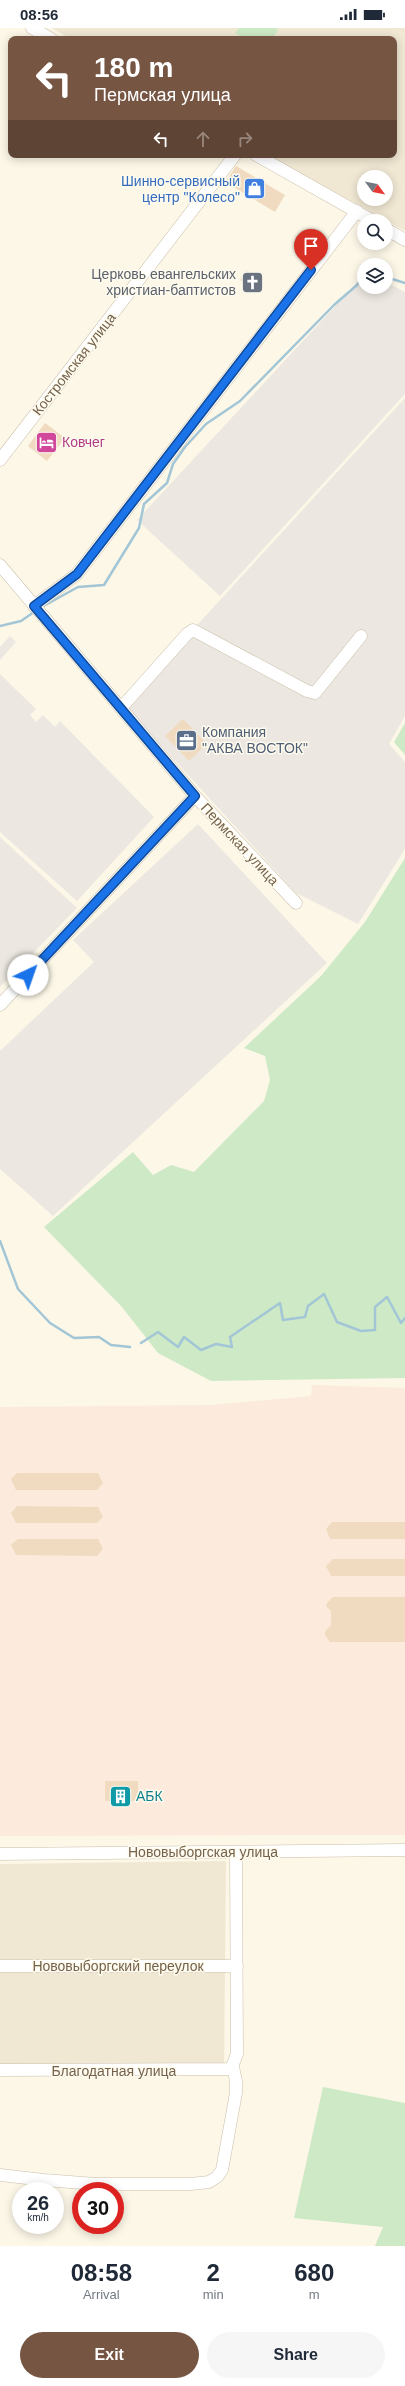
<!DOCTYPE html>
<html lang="en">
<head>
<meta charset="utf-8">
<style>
	:root { --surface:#fff; --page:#f6f6f7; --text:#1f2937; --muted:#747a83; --accent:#765543 }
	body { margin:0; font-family:Helvetica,sans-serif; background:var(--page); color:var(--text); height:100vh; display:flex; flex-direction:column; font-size:15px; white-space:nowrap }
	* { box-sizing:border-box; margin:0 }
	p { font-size:13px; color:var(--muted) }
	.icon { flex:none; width:22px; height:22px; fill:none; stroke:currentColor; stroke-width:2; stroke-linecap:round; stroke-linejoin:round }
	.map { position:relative; height:2218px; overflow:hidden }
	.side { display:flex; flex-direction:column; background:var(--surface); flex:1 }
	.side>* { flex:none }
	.hud { position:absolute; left:8px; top:8px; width:389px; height:122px; border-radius:8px; box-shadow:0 2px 10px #0003; background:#765543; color:#fff; overflow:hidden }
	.needle { width:26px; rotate:122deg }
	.buttons { position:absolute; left:357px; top:142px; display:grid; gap:8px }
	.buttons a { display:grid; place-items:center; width:36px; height:36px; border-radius:50%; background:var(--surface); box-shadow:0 2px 10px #0003; font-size:20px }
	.speed { position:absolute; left:12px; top:2154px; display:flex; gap:8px; font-size:20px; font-weight:700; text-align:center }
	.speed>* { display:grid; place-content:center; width:52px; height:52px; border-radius:50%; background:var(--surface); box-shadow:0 2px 10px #0003; line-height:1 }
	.speed small { font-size:10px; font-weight:400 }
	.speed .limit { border:6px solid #d22; background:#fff; color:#111 }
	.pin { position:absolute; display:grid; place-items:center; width:34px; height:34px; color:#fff; margin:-41px -17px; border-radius:50% 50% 50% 0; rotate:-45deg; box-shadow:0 0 4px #0007 }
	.pin .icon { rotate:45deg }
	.me { position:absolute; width:44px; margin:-22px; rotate:42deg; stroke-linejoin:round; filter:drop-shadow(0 0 3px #0008) }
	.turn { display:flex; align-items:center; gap:14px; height:84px; padding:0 20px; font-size:18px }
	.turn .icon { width:52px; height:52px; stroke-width:2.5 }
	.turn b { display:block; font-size:28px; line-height:34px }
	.lanes { display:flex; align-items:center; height:38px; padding:0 20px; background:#0003; justify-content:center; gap:20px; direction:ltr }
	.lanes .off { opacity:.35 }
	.eta { display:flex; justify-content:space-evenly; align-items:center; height:68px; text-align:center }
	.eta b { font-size:24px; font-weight:800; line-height:28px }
	.cta { display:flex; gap:8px; margin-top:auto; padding:8px 20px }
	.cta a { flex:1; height:46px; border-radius:24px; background:var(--accent); color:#fff; font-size:16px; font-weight:800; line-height:46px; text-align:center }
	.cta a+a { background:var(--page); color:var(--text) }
	.status { display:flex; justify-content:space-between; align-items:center; height:28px; padding:0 20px; background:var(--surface); direction:ltr }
	.status svg { height:11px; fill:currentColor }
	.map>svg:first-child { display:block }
	.residential { fill:#f0e8d3; fill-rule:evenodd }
	.commercial { fill:#fcebdc }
	.industrial { fill:#ece8e1 }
	.green { fill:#cee9c6 }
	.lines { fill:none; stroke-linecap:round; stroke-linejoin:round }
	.stream { stroke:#a3c6d7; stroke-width:2.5 }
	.building { fill:#f0dbc0 }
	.minor-casing { stroke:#cbbfab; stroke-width:13 }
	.minor { stroke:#fff; stroke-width:12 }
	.route-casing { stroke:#114b97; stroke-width:10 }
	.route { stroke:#1a73e8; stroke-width:7 }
	.labels { text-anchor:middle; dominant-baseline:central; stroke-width:3; stroke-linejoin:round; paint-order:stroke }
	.shop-label { font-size:14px; fill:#366cbe; stroke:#fefbee; text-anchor:end }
	.worship-label { font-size:14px; fill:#5b616d; stroke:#fefbee; text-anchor:end }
	.street-label { font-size:14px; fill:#75624c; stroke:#fefbee }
	.hotel-label { font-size:14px; fill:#b23c85; stroke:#fefbee; text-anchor:start }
	.service-label { font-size:14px; fill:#4e5e75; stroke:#fefbee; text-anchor:start }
	.culture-label { font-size:14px; fill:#0d838f; stroke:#fefbee; text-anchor:start }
</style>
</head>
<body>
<div class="status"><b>08:56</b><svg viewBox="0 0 49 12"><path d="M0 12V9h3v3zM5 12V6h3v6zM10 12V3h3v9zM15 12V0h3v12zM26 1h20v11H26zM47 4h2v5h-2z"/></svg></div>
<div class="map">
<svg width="405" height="2218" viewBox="0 0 405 2218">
	<rect width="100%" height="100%" fill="#fcf7e7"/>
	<!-- residential -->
	<path class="residential" d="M52,0H405V203L269,127H394V11H71ZM364,149H386V171H364Z
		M226,1833L224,2045L0,2046V1836Z"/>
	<!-- commercial -->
	<path class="commercial" d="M312,1357L405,1360V1807L0,1808V1379L211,1377L311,1368Z"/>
	<!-- industrial -->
	<path class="industrial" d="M364,247V259H386V254L405,264V366L220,568L137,492Z
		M405,370V688L389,716L405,734V821L358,896L296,865L124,677Z
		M10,608L16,614L0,632V619Z
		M0,646L36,681L30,687L36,694L43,687L55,699L60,693L154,789L77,873L0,804Z
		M198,796L327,935L53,1188L0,1141V1023L94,934L73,912Z
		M0,809L77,880L0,959Z"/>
	<!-- green -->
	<path class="green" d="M239,0H276L278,2L272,11H244L235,5Z
		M405,695V727L394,714Z
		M405,830V1350L211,1353L158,1325L122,1279L44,1199L133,1124L153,1147L171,1137L194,1144L264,1073L270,1052L265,1028L244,1020L321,948L365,894Z
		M323,2059L405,2075V2218H375L383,2199L294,2190Z"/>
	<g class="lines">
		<!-- stream -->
		<path class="stream" d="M386,249L405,255
			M40,580L78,559L104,557L139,500L144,476L167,455L173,436L185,419L206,396L240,373L334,277L357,257L364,247
			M0,598L21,593L34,584
			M0,1213L18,1261L50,1295L74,1310L99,1309L111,1317L130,1319
			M141,1315L158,1304L178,1319L184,1309L201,1322L216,1316L232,1319L230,1309L280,1275L283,1292L305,1289L308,1278L324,1266L337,1294L361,1303L375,1302V1279L387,1269L401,1295L405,1290"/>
	</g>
	<!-- building -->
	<path class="building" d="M236,138L285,167L275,184L225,154Z
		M247,243L263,255L256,264L240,252Z
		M45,395L65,410L47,433L28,418Z
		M183,691L207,716L189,733L165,708Z
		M17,1445H98L103,1455L97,1462H16L11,1451Z
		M17,1478L98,1479L103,1489L97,1495H16L11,1485Z
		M332,1494H405V1511H330L326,1501Z
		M18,1511H98L103,1521L97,1528L16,1527L11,1517Z
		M333,1531H405V1548H331L326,1538Z
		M333,1569H405V1614H330L325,1607V1604L331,1597V1583L326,1578L327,1575Z
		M105,1753H138V1773H105Z"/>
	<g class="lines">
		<defs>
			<path id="minor" d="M32,0L51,11
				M256,127L373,193
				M386,201L405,212
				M0,432L235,127
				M0,537L195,768L296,875
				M34,578L77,546L357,183
				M121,680L187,606L193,602L307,663L315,665L361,608
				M0,977L195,768
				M0,1826L405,1822
				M0,1938H237
				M0,2042L231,2041L237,2026L236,1825
				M0,2147L44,2152L96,2156H191L209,2154L217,2149L222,2142L236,2065V2053L233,2039"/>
		</defs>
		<!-- minor casing -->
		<use href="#minor" class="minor-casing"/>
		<!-- minor -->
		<use href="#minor" class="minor"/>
	</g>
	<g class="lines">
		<defs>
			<path id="route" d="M28,947L195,768L34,578L77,546L311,242"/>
		</defs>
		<!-- route casing -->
		<use href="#route" class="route-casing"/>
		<!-- route -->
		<use href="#route" class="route"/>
	</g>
	<!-- icons -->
	<defs>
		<symbol id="shop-square" viewBox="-11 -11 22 22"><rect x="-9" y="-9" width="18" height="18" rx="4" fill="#3f7fe0" stroke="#fefbee"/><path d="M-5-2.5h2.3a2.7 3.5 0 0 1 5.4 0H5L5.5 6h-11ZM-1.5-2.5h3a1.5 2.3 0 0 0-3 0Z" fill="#fff"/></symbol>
		<symbol id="church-square" viewBox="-11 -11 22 22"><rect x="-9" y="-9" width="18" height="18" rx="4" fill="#6b7280" stroke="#fefbee"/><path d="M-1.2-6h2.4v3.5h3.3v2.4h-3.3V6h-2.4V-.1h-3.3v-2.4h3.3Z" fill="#fff"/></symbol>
		<symbol id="hotel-square" viewBox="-11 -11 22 22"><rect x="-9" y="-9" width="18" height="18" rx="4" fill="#d1479c" stroke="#fefbee"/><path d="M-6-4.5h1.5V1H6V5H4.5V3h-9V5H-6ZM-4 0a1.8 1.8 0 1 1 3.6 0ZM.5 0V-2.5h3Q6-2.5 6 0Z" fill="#fff"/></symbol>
		<symbol id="office-square" viewBox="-11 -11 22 22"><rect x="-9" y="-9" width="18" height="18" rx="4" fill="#5c6f8a" stroke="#fefbee"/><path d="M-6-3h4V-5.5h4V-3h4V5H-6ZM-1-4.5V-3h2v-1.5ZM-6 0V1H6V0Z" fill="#fff"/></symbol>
		<symbol id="building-square" viewBox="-11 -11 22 22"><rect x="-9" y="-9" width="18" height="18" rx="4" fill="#0f9aa8" stroke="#fefbee"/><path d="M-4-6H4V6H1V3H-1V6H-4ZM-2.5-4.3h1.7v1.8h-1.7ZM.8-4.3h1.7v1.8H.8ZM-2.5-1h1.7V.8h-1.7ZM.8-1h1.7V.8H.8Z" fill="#fff"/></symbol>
	</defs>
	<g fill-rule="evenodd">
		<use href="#shop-square" x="242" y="148" width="25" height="25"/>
		<use href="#church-square" x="240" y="242" width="25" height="25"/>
		<use href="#hotel-square" x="34" y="402" width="25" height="25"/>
		<use href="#office-square" x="174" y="700" width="25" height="25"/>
		<use href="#building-square" x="108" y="1756" width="25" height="25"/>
	</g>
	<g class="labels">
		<!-- shop labels -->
		<g class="shop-label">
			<text x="240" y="153">Шинно-сервисный<tspan x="240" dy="16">центр "Колесо"</tspan></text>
		</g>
		<!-- worship labels -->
		<g class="worship-label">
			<text x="236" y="246">Церковь евангельских<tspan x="236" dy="16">христиан-баптистов</tspan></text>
		</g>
		<!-- street labels -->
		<g class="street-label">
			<text transform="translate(74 336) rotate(-52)">Костромская улица</text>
			<text transform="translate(240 816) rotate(47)">Пермская улица</text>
			<text x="203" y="1824">Нововыборгская улица</text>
			<text x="118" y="1938">Нововыборгский переулок</text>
			<text x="114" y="2043">Благодатная улица</text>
		</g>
		<!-- hotel labels -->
		<g class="hotel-label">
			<text x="62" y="414">Ковчег</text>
		</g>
		<!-- service labels -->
		<g class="service-label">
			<text x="202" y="704">Компания<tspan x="202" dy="16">"АКВА ВОСТОК"</tspan></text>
		</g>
		<!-- culture labels -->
		<g class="culture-label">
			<text x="136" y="1768">АБК</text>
		</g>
	</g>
</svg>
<div class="buttons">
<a><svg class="needle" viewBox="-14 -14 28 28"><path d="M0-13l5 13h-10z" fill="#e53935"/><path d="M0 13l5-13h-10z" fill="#747a83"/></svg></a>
<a><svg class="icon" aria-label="search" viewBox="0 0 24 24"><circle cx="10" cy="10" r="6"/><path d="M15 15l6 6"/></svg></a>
<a><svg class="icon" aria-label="layers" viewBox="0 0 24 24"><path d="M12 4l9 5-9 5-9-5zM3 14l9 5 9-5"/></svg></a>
</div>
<div class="speed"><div>26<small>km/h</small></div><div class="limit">30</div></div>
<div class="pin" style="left:311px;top:242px;background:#d93025"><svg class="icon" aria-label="arrive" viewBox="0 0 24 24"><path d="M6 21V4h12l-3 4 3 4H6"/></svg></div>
<svg class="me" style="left:28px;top:947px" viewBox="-20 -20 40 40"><circle r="19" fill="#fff"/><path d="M0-13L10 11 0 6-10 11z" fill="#1a73e8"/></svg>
<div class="hud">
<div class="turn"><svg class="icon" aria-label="left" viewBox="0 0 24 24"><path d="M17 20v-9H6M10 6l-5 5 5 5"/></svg><div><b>180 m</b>Пермская улица</div></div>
<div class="lanes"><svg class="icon" aria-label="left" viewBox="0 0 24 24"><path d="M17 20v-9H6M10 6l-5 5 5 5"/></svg><svg class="icon off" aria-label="ahead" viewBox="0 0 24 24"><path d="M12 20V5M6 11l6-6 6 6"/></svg><svg class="icon off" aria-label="right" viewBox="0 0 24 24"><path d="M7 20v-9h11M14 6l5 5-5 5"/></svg></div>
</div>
</div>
<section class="side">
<div class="eta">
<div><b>08:58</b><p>Arrival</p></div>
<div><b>2</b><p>min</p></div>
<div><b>680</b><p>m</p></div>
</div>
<div class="cta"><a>Exit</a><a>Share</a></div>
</section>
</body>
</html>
